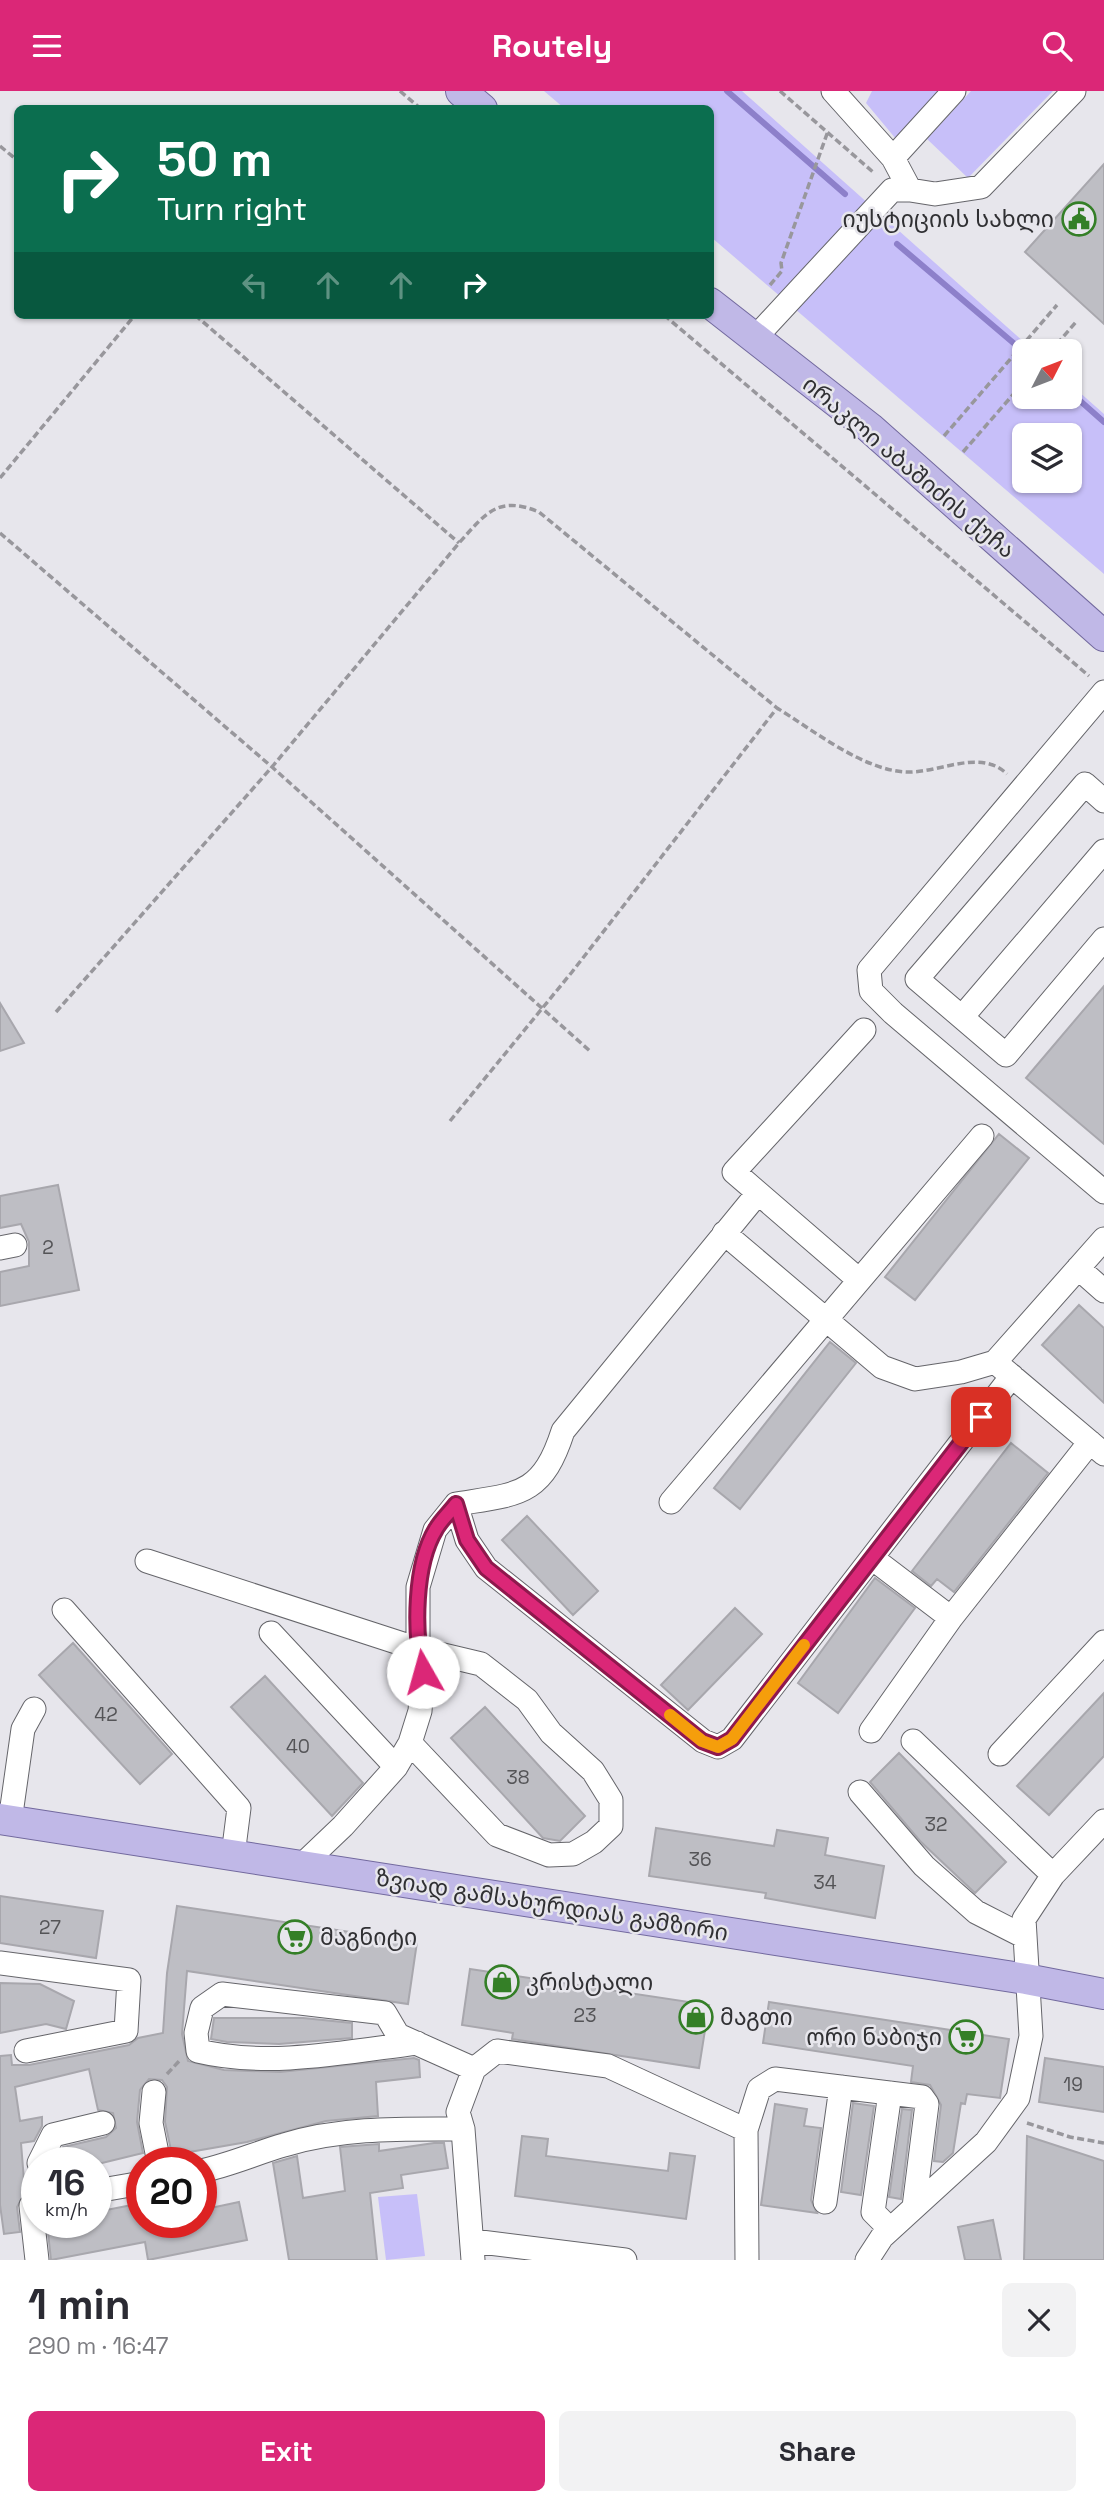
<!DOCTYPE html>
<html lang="en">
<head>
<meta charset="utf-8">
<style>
	:root { --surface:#fff; --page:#f2f2f3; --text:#2b2b33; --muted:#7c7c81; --accent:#db2777 }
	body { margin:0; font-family:"Space Grotesk","Noto Sans Georgian",sans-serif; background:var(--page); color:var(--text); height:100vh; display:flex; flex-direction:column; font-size:26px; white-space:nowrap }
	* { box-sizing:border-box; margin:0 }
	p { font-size:23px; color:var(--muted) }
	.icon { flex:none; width:38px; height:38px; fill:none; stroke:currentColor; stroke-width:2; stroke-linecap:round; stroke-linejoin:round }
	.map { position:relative; height:2169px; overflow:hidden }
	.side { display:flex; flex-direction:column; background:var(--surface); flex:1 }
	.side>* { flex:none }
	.banner { position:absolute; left:14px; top:14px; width:700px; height:214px; border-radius:10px; box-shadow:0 2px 5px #0004; background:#0b6e4f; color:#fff; overflow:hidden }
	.needle { width:46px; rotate:48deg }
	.tools { position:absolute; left:1012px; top:248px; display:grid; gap:14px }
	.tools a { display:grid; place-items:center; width:70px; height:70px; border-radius:10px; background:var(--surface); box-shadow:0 2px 5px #0004; font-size:35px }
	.speed { position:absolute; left:21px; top:2056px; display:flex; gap:14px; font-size:35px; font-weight:700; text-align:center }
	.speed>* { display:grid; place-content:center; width:91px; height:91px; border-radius:50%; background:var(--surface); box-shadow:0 2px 5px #0004; line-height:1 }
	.speed small { font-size:18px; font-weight:400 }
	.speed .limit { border:10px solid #d22; background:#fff; color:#111 }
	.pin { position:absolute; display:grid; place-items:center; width:60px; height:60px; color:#fff; margin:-30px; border-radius:14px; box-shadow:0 4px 10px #0006 }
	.me { position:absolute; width:77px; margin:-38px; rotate:353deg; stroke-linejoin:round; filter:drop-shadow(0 0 5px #0008) }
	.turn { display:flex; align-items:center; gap:24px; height:147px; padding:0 28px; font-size:32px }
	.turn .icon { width:91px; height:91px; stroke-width:2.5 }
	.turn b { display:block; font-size:49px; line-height:60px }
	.lanes { display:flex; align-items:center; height:66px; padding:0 28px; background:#0003; justify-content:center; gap:35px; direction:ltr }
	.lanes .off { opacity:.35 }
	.round { display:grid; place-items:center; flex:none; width:74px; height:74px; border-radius:10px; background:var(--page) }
	.overview { display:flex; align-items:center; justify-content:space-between; height:119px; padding:0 28px }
	h1 { font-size:42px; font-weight:700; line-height:52px }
	.action { display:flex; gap:14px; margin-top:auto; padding:14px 28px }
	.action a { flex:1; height:80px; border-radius:10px; background:var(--accent); color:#fff; font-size:28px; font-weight:700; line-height:80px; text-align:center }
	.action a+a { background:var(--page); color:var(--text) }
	header { display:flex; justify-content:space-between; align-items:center; height:91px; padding:0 28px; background:var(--accent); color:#fff; font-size:32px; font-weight:700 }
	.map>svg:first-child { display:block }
	.green { fill:#c7bff9; fill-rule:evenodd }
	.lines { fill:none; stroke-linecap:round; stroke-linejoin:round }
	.stream { stroke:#8d80ca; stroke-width:6 }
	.building { fill:#bebec4; stroke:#a8a7ad; stroke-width:2 }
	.minor-casing { stroke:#65656a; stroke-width:25 }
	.major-casing { stroke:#72699e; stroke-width:32 }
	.path { stroke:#98979c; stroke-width:3.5; stroke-dasharray:7 3.5; stroke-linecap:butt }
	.minor { stroke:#fff; stroke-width:23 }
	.major { stroke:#c0b8e7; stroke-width:30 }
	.route-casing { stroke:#8e194d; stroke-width:18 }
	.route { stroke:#db2777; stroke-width:12 }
	.slow { stroke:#f59e0b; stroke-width:12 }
	.labels { text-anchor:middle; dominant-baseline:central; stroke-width:5; stroke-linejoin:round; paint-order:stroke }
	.number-label { font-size:19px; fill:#545457 }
	.poi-label { font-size:23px; fill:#303033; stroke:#e7e6ec; text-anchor:start }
	.street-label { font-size:23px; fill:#303033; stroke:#e7e6ec }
</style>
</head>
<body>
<header><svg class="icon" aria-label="menu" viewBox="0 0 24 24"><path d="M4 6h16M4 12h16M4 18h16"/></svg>Routely<svg class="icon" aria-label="search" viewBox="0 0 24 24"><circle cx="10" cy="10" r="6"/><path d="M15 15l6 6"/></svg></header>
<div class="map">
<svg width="1104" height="2169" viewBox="0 0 1104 2169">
	<rect width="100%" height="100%" fill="#e7e6ec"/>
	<!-- green -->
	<path class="green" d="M544,0H742L1035,261H1024V306H1069V292L1104,323V483L711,146L710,18L564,17ZM1024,345H1069V390H1024Z
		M872,0H940L896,48L866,12Z
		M971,0H1053L968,87L927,48Z
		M417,2103L425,2165L386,2169L378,2106Z"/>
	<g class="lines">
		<!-- stream -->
		<path class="stream" d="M727,0L845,103
			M897,153L1024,261
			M1069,300L1104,331"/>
	</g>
	<!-- building -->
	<path class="building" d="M1104,73V233L1025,161Z
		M1104,895V1053L1026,987Z
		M0,912L24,952L0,960Z
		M999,1043L1029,1067L915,1209L885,1186Z
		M58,1094L79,1199L0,1215V1181L29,1175V1151L21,1133L0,1137V1105Z
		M1079,1214L1104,1237V1312L1042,1254Z
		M830,1251L856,1272L740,1418L714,1397Z
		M1011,1352L1048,1382L954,1501L937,1488L931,1495L912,1480Z
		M527,1425L598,1500L573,1524L502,1449Z
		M875,1487L915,1517L838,1622L798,1592Z
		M735,1517L762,1543L688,1619L661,1594Z
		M73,1552L172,1663L140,1693L39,1584Z
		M265,1585L363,1692L332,1725L231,1616Z
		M1104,1602V1665L1049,1724L1017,1695Z
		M485,1616L585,1725L560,1750L543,1747L451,1647Z
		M899,1662L1006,1771L975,1802L920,1750L870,1691Z
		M656,1737L774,1755L777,1739L828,1747L825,1764L884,1775L875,1827L765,1807L766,1802L649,1785Z
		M0,1805L103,1820L96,1867L0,1852Z
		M177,1815L417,1851L408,1913L187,1880L182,1943L188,1970L224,1979L280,1981L414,1967L419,1969L420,1986L376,1991L378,2025L326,2030L247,2051L172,2064L165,2031L167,1996L162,1989L149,1988L140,1999L137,2031L143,2062L102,2072H59L58,2066L63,2056L106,2046L116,2037L113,2022L98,2019L89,1978L15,1996L20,2030L42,2026V2035L34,2050L21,2052L25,2102L17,2116L20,2141L4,2143L0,2114V1965L11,1964L12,1974H29L129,1954L138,1947L163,1942L167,1882Z
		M470,1878L709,1914L699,1977L512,1948L513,1942L462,1934Z
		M0,1892L40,1893L74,1910L66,1938L46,1933L0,1942Z
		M769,1911L1009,1948L1000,2007L967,2003L965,2013L961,2012L953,2062L943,2071L934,2070L941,2014L930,1994L911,1991L913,1975L763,1952Z
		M214,1927H303L352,1932V1947L279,1953L227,1951L211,1948Z
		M1045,1967L1104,1976V2021L1039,2011Z
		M853,2012L874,2015L861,2104L841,2101Z
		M775,2013L807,2018L804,2035L821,2037L811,2109L817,2122L761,2114Z
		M902,2018L912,2019L901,2108L889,2106Z
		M522,2045L548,2048L546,2065L668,2080L670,2062L695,2065L686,2128L515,2105Z
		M1027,2045L1104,2070V2169H1024Z
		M434,2052H444L448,2077L401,2084L403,2097L370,2102L377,2169H289L273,2072L297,2065L303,2107L345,2100L340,2056L379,2053V2060Z
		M239,2111L247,2149L148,2169L145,2151L51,2169L47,2132H96V2121L137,2113L141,2132H201V2119Z
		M993,2129L1001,2169H965L958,2136Z"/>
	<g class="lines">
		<defs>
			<path id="minor" d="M833,0L893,67L910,99L935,103L981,96L1074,0
				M893,67L954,0
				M754,248L892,99H910
				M1104,601L869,879L871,900L893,922L1104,1101
				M1104,710L1085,693L917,888L1006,964L1104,848
				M962,926L1104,760
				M724,1142L882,1276L915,1288L961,1281L995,1271L1104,1363
				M0,1157L15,1154
				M1078,1177L1104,1200
				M859,1189L734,1081L864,939
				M995,1271L1104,1148
				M671,1411L982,1045
				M456,1413L467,1449L486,1477L703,1650L718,1656L732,1648L1012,1285
				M872,1467L951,1527
				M147,1470L418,1558L481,1573L527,1609L551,1642L593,1680L611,1709V1735L594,1751L573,1763L549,1764L497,1744L410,1652
				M64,1519L239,1717L233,1764
				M271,1542L396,1676
				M871,1640L951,1527L1090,1351
				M913,1650L1053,1784
				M1000,1663L1104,1551
				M860,1701L924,1775L976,1821L1025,1846
				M10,1730L23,1638L34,1618
				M301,1775L343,1735L396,1676L410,1652L420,1620L423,1581L418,1558V1496L435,1439L456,1413C519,1403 542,1405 563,1340L758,1102
				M0,1872L129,1889L126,1940L26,1960
				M417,1952C346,1961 269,1977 198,1960L196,1942L202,1917L222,1903L385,1922L398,1944L474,1978
				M154,2001L151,2032L159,2072
				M890,2002L873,2121L890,2138
				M39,2072L53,2044L103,2032
				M201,2080C230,2074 256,2062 284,2054C342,2036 404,2038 463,2038
				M96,2100L142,2092
				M37,2111L31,2115L37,2169
				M825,2111L841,1996
				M473,2150L625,2169
				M473,2169L463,2038L458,2021L474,1978L497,1960L608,1975L746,2039
				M747,2169L746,2039L759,1998L775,1988L922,2006L927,2013L914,2116
				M867,2169L882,2146L986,2051L1018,2007L1031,1945L1024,1828L1053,1784L1104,1730"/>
			<path id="major" d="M461,0L482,18
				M710,212L870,337L1104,545
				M0,1728L1026,1888L1104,1903"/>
		</defs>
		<!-- minor casing -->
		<use href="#minor" class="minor-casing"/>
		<!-- major casing -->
		<use href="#major" class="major-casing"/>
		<!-- path -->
		<path class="path" d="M400,0L421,18
			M780,0L873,81
			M0,55L18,70
			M770,194L782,180L781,172L828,40
			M195,224L459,452
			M664,224L1089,585
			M1050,261L1076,231
			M944,345L1057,214
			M963,361L1024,291
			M0,387L135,224
			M0,442L272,676L591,961
			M56,921L272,676L459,452C486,422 498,404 539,421L777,617
			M450,1030L572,881L777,617C813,639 864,680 907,681C940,682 980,657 1007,683
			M167,1983L181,1968
			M1027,2032L1070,2046L1104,2052"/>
		<!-- minor -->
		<use href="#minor" class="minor"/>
		<!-- major -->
		<use href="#major" class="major"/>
	</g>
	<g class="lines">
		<defs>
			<path id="route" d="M423,1581C414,1541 414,1474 436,1438C441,1429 450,1421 456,1413L467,1449L486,1477L702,1650L718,1656L732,1648L981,1326"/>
		</defs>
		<!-- route casing -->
		<use href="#route" class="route-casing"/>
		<!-- route -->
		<use href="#route" class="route"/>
		<!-- slow -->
		<path class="slow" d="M670,1624L702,1650L718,1656L732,1648L804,1554"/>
	</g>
	<!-- icons -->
	<defs>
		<symbol id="civic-ring" viewBox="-11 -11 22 22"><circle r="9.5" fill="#e7e6ec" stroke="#347f27" stroke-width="1.5"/><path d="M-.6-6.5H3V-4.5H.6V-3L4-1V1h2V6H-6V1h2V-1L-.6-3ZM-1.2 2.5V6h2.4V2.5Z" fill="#347f27"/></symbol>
		<symbol id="supermarket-ring" viewBox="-11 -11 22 22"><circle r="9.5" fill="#e7e6ec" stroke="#347f27" stroke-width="1.5"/><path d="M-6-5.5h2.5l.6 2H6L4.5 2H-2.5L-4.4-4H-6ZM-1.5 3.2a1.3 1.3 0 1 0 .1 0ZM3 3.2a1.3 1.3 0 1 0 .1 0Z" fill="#347f27"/></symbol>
		<symbol id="shop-ring" viewBox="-11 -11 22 22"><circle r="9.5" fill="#e7e6ec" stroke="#347f27" stroke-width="1.5"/><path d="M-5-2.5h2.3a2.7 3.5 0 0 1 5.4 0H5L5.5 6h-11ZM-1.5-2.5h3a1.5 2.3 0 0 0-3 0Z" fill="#347f27"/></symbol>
	</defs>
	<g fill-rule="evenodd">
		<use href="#civic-ring" x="1060" y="109" width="38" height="38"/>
		<use href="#supermarket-ring" x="276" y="1827" width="38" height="38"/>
		<use href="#shop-ring" x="483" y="1872" width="38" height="38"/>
		<use href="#shop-ring" x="677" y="1907" width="38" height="38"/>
		<use href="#supermarket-ring" x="947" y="1927" width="38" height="38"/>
	</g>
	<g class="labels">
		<!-- number labels -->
		<g class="number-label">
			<text x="48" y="1156">2</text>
			<text x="106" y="1623">42</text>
			<text x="298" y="1655">40</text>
			<text x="518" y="1686">38</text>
			<text x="936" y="1733">32</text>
			<text x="700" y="1768">36</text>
			<text x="825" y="1791">34</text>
			<text x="50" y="1836">27</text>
			<text x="585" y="1924">23</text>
			<text x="1073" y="1993">19</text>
		</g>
		<!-- poi labels -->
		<g class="poi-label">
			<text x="1054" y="128" text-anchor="end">იუსტიციის სახლი</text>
			<text x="320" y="1846">მაგნიტი</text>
			<text x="526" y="1891">კრისტალი</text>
			<text x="720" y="1926">მაგთი</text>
			<text x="942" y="1946" text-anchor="end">ორი ნაბიჯი</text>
		</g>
		<!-- street labels -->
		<g class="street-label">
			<text transform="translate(909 376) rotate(40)">ირაკლი აბაშიძის ქუჩა</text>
			<text transform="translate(552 1814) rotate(9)">ზვიად გამსახურდიას გამზირი</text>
		</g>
	</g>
</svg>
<div class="tools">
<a><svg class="needle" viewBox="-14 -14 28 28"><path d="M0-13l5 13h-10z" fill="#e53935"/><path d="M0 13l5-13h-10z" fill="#7c7c81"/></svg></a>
<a><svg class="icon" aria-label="layers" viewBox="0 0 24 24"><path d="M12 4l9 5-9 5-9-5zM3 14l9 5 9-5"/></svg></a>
</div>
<div class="speed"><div>16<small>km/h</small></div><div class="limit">20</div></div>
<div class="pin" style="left:981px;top:1326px;background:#d93025"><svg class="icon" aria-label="arrive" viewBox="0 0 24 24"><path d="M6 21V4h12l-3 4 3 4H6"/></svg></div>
<svg class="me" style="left:423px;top:1581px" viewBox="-20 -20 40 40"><circle r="19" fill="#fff"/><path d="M0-13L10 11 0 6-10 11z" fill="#db2777"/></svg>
<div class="banner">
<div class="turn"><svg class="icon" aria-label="right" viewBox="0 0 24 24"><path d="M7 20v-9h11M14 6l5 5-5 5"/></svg><div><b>50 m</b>Turn right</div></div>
<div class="lanes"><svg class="icon off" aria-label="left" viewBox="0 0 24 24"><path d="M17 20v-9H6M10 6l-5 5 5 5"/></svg><svg class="icon off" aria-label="ahead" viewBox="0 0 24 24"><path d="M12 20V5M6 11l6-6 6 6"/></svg><svg class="icon off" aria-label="ahead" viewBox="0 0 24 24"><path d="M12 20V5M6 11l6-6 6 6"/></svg><svg class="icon" aria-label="right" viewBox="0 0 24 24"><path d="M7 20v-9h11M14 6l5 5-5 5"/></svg></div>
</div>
</div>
<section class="side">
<div class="overview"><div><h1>1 min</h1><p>290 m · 16:47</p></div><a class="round"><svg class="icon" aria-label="close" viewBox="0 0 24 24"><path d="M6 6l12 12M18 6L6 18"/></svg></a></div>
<div class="action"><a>Exit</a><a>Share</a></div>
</section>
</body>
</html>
